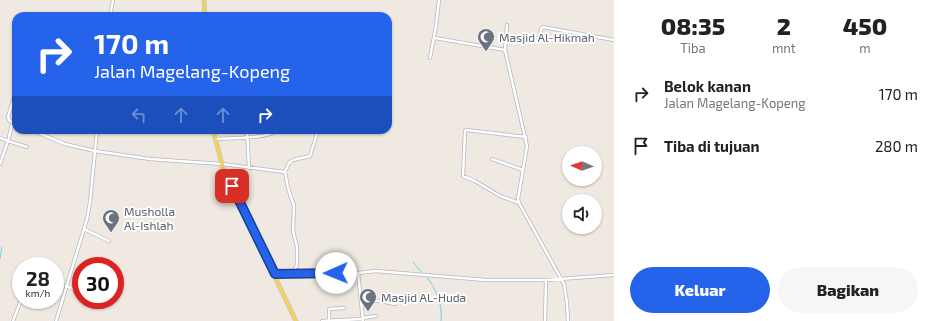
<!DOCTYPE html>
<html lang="id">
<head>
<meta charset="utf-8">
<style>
	:root { --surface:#fff; --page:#f6f6f6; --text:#222; --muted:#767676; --accent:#2563eb }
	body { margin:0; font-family:"Exo 2",sans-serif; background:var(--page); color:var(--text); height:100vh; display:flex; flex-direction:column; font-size:15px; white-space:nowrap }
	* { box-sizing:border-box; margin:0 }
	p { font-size:13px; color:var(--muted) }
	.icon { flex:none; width:22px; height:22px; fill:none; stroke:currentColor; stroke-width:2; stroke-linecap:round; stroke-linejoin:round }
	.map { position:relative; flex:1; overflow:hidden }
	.panel { display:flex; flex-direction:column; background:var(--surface); width:320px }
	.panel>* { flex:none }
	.banner { position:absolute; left:12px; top:12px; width:380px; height:122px; border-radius:12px; box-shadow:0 1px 3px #0004; background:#2563eb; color:#fff; overflow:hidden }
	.needle { width:26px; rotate:272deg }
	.fabs { position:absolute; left:562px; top:146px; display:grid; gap:8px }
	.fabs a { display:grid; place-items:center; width:40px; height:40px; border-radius:50%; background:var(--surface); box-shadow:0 1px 3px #0004; font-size:20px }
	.speed { position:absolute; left:12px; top:257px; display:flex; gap:8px; font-size:20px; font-weight:700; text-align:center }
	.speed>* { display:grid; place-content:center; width:52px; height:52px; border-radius:50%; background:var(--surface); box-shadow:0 1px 3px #0004; line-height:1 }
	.speed small { font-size:10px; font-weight:400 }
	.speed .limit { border:6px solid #d22; background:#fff; color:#111 }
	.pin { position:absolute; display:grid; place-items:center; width:34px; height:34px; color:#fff; margin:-17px; border-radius:8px; box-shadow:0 2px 6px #0006 }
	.me { position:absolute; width:44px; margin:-22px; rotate:269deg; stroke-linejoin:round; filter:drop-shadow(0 0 3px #0008) }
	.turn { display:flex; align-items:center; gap:14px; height:84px; padding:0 16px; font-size:18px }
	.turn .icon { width:52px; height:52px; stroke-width:2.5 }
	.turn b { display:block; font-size:28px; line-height:34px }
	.lanes { display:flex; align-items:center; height:38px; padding:0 16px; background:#0003; justify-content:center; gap:20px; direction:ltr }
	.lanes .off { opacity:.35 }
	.eta { display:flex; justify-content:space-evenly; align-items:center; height:68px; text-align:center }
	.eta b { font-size:24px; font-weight:800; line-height:28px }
	.cta { display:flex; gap:8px; margin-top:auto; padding:8px 16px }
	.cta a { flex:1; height:46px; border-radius:24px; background:var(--accent); color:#fff; font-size:16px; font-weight:800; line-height:46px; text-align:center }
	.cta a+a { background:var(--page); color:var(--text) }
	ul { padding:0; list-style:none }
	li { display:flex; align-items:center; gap:12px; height:52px; padding:0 16px }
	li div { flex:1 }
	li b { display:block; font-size:15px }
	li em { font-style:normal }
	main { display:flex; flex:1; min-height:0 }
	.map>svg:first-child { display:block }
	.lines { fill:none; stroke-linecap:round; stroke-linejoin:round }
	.stream { stroke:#75cff0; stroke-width:1 }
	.minor-casing { stroke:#b4b7c1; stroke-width:4 }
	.primary-casing { stroke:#c9c9c9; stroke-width:5 }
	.minor { stroke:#fff; stroke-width:2.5 }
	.primary { stroke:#f2d163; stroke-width:3.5 }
	.route-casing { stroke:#184099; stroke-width:10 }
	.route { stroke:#2563eb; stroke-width:7 }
	.labels { text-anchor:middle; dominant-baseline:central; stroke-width:3.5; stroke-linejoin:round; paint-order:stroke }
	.worship-label { font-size:12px; fill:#5b616d; stroke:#fff; text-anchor:start }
</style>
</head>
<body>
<main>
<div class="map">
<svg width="614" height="321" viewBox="0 0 614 321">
	<rect width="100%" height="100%" fill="#efe9e1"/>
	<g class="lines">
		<!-- stream -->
		<path class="stream" d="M0,259L2,247
			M413,262L423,274
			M426,276C436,288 443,305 441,321"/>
		<defs>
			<path id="minor" d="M110,16L113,0
				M435,38L505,50L527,146L518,199L519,203L564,284L567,303L568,321
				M523,38H540L541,29L543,27L614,40
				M505,50L507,25
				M430,58L436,26L439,0
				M13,123L9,120L8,117L13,100
				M16,124H12L8,141L27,147
				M31,130L65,144L95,151L150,159L222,164L285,172
				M247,130L249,168
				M0,138L8,141L0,164
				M215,139C232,138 266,139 279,130
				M492,159L523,170
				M519,203L500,196L475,181L463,176L465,131L466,130L526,137
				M84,229L109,241
				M358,273L376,271L486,280H546L614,275
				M275,274L358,273L363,321
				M292,274L297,265V247L293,231L294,206L288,188L285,172L289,163L293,160L310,156L318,130
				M66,286L81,292
				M361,299L380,301L395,304
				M363,318L376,316
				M13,321L21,300
				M56,321L87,219L90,202L97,130
				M322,321L363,319
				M329,321V309L344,308
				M545,321L546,280"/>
			<path id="primary" d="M204,0L205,16
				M213,130L223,168L296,321"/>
		</defs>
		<!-- minor casing -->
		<use href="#minor" class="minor-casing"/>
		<!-- primary casing -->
		<use href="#primary" class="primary-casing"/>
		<!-- minor -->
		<use href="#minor" class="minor"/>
		<!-- primary -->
		<use href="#primary" class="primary"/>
	</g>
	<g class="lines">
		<defs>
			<path id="route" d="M232,186L275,274L336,273"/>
		</defs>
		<!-- route casing -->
		<use href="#route" class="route-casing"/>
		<!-- route -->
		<use href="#route" class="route"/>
	</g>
	<!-- icons -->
	<defs>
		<symbol id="mosque-pin" viewBox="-11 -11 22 30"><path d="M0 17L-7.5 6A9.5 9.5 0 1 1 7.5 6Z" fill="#6b7280" stroke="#fff"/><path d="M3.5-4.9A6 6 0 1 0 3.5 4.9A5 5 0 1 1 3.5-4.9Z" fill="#fff"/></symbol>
	</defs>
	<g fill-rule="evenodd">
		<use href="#mosque-pin" x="476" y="27" width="20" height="27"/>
		<use href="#mosque-pin" x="101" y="208" width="20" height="27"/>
		<use href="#mosque-pin" x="358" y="287" width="20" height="27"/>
	</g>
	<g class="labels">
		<!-- worship labels -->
		<g class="worship-label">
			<text x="499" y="37">Masjid Al-Hikmah</text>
			<text x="124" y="211">Musholla<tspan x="124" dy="14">Al-Ishlah</tspan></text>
			<text x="381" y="297">Masjid AL-Huda</text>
		</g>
	</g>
</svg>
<div class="fabs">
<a><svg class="needle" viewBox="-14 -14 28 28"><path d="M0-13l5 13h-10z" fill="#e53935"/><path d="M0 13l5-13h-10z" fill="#767676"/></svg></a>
<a><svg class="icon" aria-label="sound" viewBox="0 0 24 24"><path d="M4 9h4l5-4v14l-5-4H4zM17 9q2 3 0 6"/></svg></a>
</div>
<div class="speed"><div>28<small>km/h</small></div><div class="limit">30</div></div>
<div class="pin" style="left:232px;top:186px;background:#d93025"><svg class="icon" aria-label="arrive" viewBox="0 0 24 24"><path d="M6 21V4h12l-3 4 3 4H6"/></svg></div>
<svg class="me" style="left:336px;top:273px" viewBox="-20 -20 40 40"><circle r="19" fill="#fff"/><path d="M0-13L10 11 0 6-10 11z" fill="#2563eb"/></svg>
<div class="banner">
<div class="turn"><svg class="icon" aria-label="right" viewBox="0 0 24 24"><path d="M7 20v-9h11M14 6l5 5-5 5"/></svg><div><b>170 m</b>Jalan Magelang-Kopeng</div></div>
<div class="lanes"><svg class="icon off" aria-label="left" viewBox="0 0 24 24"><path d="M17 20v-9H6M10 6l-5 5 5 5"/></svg><svg class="icon off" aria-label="ahead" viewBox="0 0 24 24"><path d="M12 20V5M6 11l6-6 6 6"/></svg><svg class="icon off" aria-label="ahead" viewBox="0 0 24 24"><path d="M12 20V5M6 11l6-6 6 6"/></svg><svg class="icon" aria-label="right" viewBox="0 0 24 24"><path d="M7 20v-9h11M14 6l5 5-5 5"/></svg></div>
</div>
</div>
<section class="panel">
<div class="eta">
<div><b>08:35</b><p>Tiba</p></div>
<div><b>2</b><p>mnt</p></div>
<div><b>450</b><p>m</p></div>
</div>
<ul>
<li><svg class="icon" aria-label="right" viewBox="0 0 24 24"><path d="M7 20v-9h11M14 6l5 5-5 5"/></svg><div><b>Belok kanan</b><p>Jalan Magelang-Kopeng</p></div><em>170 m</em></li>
<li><svg class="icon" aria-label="arrive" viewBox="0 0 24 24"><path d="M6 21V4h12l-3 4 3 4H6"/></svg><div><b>Tiba di tujuan</b></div><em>280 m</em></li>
</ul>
<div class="cta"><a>Keluar</a><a>Bagikan</a></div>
</section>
</main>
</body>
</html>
